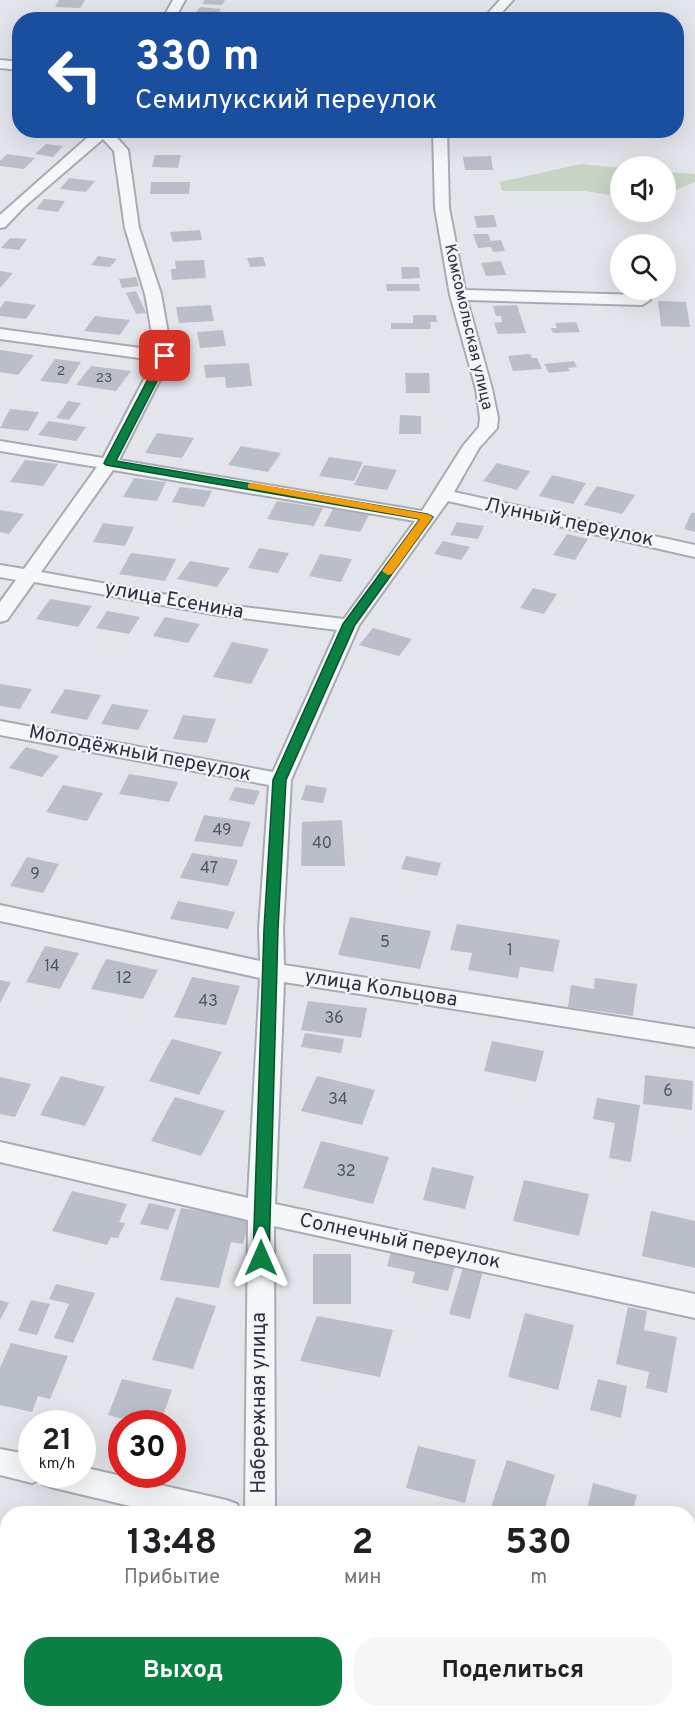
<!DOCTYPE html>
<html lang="ru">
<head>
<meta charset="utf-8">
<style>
	:root { --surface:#fff; --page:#f6f6f6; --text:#202124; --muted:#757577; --accent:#0b8043 }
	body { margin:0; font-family:Overpass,sans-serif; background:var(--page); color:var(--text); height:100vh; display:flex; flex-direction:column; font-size:22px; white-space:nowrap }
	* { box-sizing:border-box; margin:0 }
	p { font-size:20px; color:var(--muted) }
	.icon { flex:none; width:33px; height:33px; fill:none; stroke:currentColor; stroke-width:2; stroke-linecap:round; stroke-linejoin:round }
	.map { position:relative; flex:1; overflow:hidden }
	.details { position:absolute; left:0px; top:1506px; width:696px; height:212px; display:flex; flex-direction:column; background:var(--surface); border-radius:24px 24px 0 0; box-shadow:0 6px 24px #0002 }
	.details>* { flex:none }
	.hud { position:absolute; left:12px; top:12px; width:672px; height:126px; border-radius:24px; box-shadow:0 6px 24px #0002; background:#1a4fa0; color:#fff; overflow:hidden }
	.fabs { position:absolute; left:610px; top:156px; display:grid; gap:12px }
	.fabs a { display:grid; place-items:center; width:66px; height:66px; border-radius:50%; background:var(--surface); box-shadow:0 6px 24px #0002; font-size:30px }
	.speed { position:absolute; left:18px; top:1410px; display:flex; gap:12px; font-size:30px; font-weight:700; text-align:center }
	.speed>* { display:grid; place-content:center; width:78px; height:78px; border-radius:50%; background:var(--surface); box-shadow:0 6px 24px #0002; line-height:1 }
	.speed small { font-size:15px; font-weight:400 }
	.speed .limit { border:9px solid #d22; background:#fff; color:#111 }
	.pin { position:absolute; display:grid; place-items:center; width:51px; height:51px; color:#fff; margin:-26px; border-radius:12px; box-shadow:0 3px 9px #0006 }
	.me { position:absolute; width:66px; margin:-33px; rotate:0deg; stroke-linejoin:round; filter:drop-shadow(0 0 4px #0008) }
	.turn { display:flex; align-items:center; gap:21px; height:126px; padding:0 24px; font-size:27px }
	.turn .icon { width:78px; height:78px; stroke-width:2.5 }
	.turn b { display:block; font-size:42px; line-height:51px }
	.eta { display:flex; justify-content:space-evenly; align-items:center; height:102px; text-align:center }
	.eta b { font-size:36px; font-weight:700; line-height:42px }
	.primary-button { display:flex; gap:12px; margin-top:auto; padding:12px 24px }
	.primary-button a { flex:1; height:69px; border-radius:24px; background:var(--accent); color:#fff; font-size:24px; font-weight:700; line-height:69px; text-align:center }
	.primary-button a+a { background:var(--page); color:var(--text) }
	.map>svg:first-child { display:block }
	.green { fill:#c7d5c4 }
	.building { fill:#babec8 }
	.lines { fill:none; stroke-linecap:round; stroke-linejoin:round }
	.minor-casing { stroke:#a8abb5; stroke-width:4 }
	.minor { fill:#f6f7f9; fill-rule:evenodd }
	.route { fill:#0b8043; stroke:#07532c; stroke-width:1.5 }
	.slow { fill:#f59e0b }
	.labels { text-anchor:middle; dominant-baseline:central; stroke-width:4.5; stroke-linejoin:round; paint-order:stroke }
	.far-number-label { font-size:14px; fill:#4f5464 }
	.far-street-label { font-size:16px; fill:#2b3143; stroke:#f3f4f8 }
	.number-label { font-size:16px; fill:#4f5464 }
	.street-label { font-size:20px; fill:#2b3143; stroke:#f3f4f8 }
</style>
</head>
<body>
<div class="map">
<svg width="695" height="1717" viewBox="0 0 695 1717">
	<rect width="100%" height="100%" fill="#e3e5eb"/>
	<!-- green -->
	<path class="green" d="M581,164L621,168V197L586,191H502L500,182Z
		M666,172L695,174V182L666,194Z"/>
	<!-- building -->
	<path class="building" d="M59,0H85L80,8L55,7Z
		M205,0H225L222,5L202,4Z
		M200,7L221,9L214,20L191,19Z
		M46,144L63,146L53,157L35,154Z
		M7,154L35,158L24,169L0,166V161Z
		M155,155H181L178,168L152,167Z
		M491,156L493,170H465L463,157Z
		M69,178L95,181L86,192L60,189Z
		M151,182H190L189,194H150Z
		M44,199L65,201L58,212L36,209Z
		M494,215L497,227L477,228L474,216Z
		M200,230L202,240L173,242L170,232Z
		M473,234H488L491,241L501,240L505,251L493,252L491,247L478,248Z
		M10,238L27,239L19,250L1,248Z
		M98,256L117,259L110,267L91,265Z
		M263,257L266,266L250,267L247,258Z
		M204,260L206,278L172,280L171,269H176L175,261Z
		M501,261L506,275L486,276L481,263Z
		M401,267H419L420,278L402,279Z
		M0,271L13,273L0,288Z
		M136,277L139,286L122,288L119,279Z
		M386,284H419L420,291H387Z
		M136,291L146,313L136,314L126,293Z
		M5,301L36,305L26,319L0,316V308Z
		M658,301L686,302L690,327L661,326Z
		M211,305L214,321L179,323L176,307Z
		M517,305L526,333L498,334L494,323L502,322L501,316H496L493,306Z
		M413,315H436L437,322H430L431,329H391V323H413Z
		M95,316L130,320L120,335L84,331Z
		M576,322L580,332L553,333L551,328H557L555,323Z
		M223,330L226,346L200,348L197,332Z
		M0,350L34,355L18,375L0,372Z
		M530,354L532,358H537L542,369L513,371L508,356Z
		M55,359L81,362L67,384L40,381Z
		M574,361L577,367L568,368L570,371L549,373L544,364Z
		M249,363L252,386L226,388L225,377L206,378L204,365Z
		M91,366L131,371L116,391L76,385Z
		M405,373H429L430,393H406Z
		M68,401L81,403L69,420L56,418Z
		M10,409L39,412L28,431L0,428Z
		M400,415L421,416V434H399Z
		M49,421L86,427L76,441L38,435Z
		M157,433L194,438L182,458L145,453Z
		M241,446L281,453L268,472L228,465Z
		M329,457L363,462L354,481L319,476Z
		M25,460L58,464L43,486L10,482Z
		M497,463L530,471L517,490L483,481Z
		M364,465L397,470L387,490L354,485Z
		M552,475L586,483L573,504L539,496Z
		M134,478L166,482L157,501L123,497Z
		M597,486L635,495L622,514L584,505Z
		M180,487L212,491L204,507L172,502Z
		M277,501L323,508L314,526L267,519Z
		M333,509L369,515L360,532L324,526Z
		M0,510L24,514L9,534L0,532Z
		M691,513H695V532L684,529Z
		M457,522L484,526L478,539L450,535Z
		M103,523L134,527L125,546L93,542Z
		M567,534L588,539L575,560L553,555Z
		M443,541L470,547L461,560L434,554Z
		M259,548L289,553L278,573L248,568Z
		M131,553L176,559L165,581L119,574Z
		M320,554L352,559L341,582L309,576Z
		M190,561L230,568L217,587L177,579Z
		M533,588L557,594L544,614L520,608Z
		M50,599L92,606L78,627L36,619Z
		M107,611L140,617L129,634L96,628Z
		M165,617L200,624L188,643L153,636Z
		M373,628L412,639L399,656L359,645Z
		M232,642L269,649L251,684L213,677Z
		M0,684L32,689L20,709L0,706Z
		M65,689L101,695L87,720L50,713Z
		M112,704L149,710L138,730L101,724Z
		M183,715L216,719L207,743L173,739Z
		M26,747L59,756L42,777L9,768Z
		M129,774L178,782L169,802L119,794Z
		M63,785L103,793L87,821L46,812Z
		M306,785L327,788L323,803L301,800Z
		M235,787L260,791L254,805L229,800Z
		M204,815L251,822L242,847L194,841Z
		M342,820L345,866H301L302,822Z
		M192,853L238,860L228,886L180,878Z
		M406,856L441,863L437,876L401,869Z
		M27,857L59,864L43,893L10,886Z
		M178,901L235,912L228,929L170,919Z
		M350,917L431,931L420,969L338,955Z
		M457,924L560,940L553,972L520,967L518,978L468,970L472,953L450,950Z
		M45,946L79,953L60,989L26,982Z
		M106,959L158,970L143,999L91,989Z
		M192,977L240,986L226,1025L174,1017Z
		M595,978L637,984L633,1016L568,1007L571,985L594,989Z
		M0,980L11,982L0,1003Z
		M308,1001L367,1008L361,1038L301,1030Z
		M305,1033L344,1039L341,1053L301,1047Z
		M172,1039L222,1052L199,1095L149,1081Z
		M492,1041L544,1051L536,1082L484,1071Z
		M645,1075L693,1081L692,1110L643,1104Z
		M61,1076L105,1087L85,1126L40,1115Z
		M317,1076L375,1090L362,1125L301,1111Z
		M0,1077L31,1084L15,1117L0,1114Z
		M175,1097L225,1111L201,1156L151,1141Z
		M597,1098L640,1105L631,1162L609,1158L615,1123L593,1119Z
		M321,1141L389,1157L373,1204L303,1188Z
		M432,1167L474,1176L465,1209L423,1200Z
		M524,1180L589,1194L579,1236L513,1221Z
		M72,1191L127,1204L119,1222L125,1223L118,1238L111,1237L107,1245L52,1231Z
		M149,1203L176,1209L168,1230L140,1224Z
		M181,1208L250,1218L243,1244L231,1242L219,1288L160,1280Z
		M651,1211L695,1221V1268L642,1256Z
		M391,1252L455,1266L448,1291L412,1283L415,1272L387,1266Z
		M313,1254H351V1304H313Z
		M463,1267L483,1271L470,1319L449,1314Z
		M56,1284L95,1293L73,1343L54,1338L69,1304L49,1299Z
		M176,1297L216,1306L193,1369L152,1360Z
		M0,1300L9,1303L0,1320Z
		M31,1300L50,1304L37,1335L18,1331Z
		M628,1307L647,1311L644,1330L677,1337L667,1393L646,1388L649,1372L616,1364Z
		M525,1313L574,1325L558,1390L508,1377Z
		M317,1316L393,1330L380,1377L300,1361Z
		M11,1343L68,1356L50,1399L38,1396L32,1412L0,1405V1368Z
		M122,1379L172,1390L160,1424H144L108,1415Z
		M598,1379L627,1386L621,1418L590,1410Z
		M418,1446L476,1460L465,1503L406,1488Z
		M507,1460L555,1475L543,1514L489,1513Z
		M593,1483L637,1495L632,1514H586Z
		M689,1520L695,1521V1575L688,1573Z
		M32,1710H110L109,1717H31Z
		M150,1710H219L218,1717H150Z
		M307,1710H375V1717H307Z"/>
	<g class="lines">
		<defs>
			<path id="minor" d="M173,0H185L174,20H162Z
				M500,0H513L495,20H482Z
				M0,60L20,62V70L0,68Z
				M96,130H110L128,150L139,228L161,294L172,356L119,460L422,511L463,446L479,427L480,418L476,389L450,295L435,208L433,130H447L449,208L465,290L642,295L650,300L642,305L467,300L492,389L498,418L497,428L479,448L454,492L695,545V557L448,501L359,625L291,780L283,929L284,965L695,1029V1047L284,982L275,1204L695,1294V1318L274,1226L275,1514H245L248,1220L0,1162V1142L248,1198L260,978L0,921V905L260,961L259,929L269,785L0,735V721L273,772L337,630L218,615L34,582L7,620L0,622V602L16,580L0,577V565L24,569L97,467L0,451V441L103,458L154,360L0,339V329L155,350L145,294L125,228L114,151L103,139L24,207L5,227L0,228V215ZM113,470L415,521L344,619L218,604L41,572Z
				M0,1449L32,1455V1474H82V1467L226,1500L237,1504L241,1514H164L54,1488L43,1484L41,1479L32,1483L0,1475Z
				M688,1612L695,1613V1643L688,1642Z
				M240,1710H272V1717H240Z"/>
		</defs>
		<!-- minor casing -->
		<use href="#minor" class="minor-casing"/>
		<!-- minor -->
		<use href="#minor" class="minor"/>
	</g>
	<!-- route -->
	<path class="route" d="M165,353L170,356L116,461L427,514L433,517L355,625L286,780L278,929L269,1258L267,1263H255L253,1258L264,929L273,780L343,624L420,519L106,465L104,463L160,356Z"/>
	<!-- slow -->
	<path class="slow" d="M252,483L427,514L433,517L392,574L388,575L382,571L420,519L248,488V484Z"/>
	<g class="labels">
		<!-- far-number labels -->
		<g class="far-number-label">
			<text x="61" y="371">2</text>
			<text x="104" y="378">23</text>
		</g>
		<!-- far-street labels -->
		<g class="far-street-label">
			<text transform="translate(468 327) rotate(77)">Комсомольская улица</text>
		</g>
		<!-- number labels -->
		<g class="number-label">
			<text x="222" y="831">49</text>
			<text x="322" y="844">40</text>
			<text x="209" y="869">47</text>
			<text x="35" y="875">9</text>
			<text x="385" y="943">5</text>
			<text x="510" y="951">1</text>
			<text x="52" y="967">14</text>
			<text x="124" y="979">12</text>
			<text x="208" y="1002">43</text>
			<text x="334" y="1019">36</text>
			<text x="668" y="1092">6</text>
			<text x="338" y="1100">34</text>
			<text x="346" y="1172">32</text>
		</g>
		<!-- street labels -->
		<g class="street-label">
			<text transform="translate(569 523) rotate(12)">Лунный переулок</text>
			<text transform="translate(174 601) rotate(10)">улица Есенина</text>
			<text transform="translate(140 754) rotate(11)">Молодёжный переулок</text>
			<text transform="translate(381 989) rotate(9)">улица Кольцова</text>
			<text transform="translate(400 1242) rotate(12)">Солнечный переулок</text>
			<text transform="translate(260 1403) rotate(-90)">Набережная улица</text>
		</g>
	</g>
</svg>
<div class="fabs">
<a><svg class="icon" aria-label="sound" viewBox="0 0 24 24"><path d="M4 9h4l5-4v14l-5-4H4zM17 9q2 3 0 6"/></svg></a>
<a><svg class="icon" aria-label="search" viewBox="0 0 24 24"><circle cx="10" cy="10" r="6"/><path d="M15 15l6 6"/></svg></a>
</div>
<div class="speed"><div>21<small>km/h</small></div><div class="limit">30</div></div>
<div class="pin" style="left:165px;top:356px;background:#d93025"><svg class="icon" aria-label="arrive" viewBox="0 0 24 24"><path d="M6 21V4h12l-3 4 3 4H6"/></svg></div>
<svg class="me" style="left:261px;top:1258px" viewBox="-20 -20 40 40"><path d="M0-17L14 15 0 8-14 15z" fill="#0b8043" stroke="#fff" stroke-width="4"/></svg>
<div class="hud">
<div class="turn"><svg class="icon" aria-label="left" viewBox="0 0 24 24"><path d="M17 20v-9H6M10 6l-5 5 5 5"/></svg><div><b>330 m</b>Семилукский переулок</div></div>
</div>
<section class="details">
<div class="eta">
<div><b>13:48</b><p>Прибытие</p></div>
<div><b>2</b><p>мин</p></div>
<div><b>530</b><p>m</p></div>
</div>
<div class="primary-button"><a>Выход</a><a>Поделиться</a></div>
</section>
</div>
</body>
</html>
